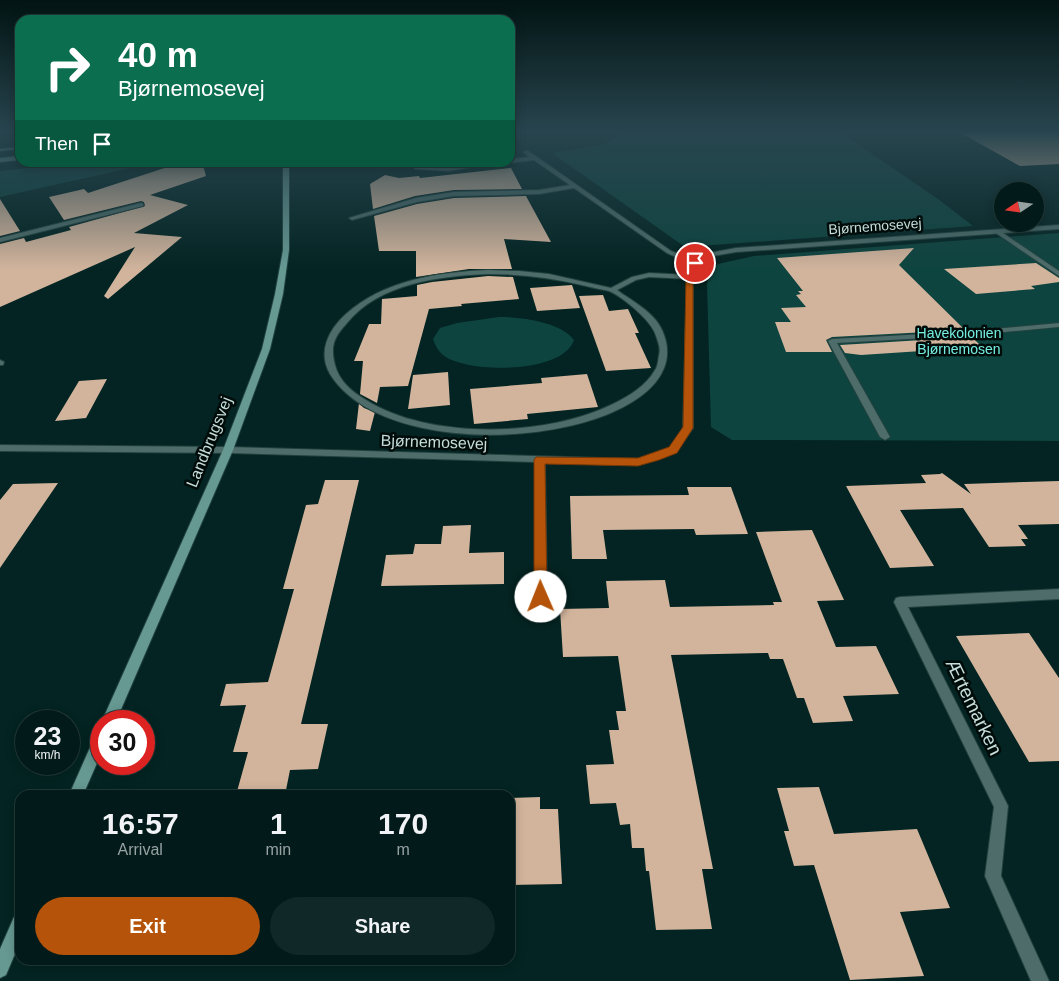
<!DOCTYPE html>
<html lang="en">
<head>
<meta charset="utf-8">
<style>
	:root { --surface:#021b1a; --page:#102827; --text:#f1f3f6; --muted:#96a1a2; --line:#233939; --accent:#b45309 }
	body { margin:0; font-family:Helvetica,sans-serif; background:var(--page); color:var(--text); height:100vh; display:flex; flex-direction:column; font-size:19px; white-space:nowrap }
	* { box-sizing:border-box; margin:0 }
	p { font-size:16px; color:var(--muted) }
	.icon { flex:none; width:28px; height:28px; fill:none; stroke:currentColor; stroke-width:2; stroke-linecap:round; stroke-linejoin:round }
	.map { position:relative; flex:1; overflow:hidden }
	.side { position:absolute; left:15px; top:790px; width:500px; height:175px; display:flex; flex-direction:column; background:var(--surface); border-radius:15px; box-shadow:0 2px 12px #0003,0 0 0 1px var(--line) }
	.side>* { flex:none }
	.hud { position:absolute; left:15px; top:15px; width:500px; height:152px; border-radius:15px; box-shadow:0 2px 12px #0003,0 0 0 1px var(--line); background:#0b6e4f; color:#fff; overflow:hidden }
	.needle { width:32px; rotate:257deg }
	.controls { position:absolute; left:994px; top:182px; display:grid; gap:10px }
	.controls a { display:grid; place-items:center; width:50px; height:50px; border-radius:50%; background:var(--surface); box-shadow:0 2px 12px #0003,0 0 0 1px var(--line); font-size:25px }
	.speed { position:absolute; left:15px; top:710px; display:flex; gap:10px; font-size:25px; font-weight:700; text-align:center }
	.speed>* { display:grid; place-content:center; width:65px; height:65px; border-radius:50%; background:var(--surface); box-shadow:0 2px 12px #0003,0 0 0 1px var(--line); line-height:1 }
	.speed small { font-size:12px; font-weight:400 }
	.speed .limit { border:8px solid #d22; background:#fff; color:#111 }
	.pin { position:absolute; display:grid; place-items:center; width:42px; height:42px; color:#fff; margin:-21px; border:2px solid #fff; border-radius:50%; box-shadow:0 1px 5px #0007 }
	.me { position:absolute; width:55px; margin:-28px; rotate:359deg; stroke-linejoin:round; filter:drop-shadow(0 0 4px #0008) }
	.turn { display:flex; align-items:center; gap:18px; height:105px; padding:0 20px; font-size:22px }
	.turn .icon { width:65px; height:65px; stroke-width:2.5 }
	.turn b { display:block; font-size:35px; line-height:42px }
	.then { display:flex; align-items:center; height:48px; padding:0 20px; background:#0003; gap:10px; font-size:19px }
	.eta { display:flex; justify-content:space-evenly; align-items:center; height:85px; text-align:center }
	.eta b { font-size:30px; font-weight:700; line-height:35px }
	.primary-button { display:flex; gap:10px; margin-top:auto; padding:10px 20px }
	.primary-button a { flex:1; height:58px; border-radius:30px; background:var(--accent); color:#fff; font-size:20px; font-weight:700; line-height:58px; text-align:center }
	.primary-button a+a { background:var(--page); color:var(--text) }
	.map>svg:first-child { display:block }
	.green { fill:#0e443f }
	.building { fill:#d2b49c }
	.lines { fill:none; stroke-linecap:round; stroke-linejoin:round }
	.lane-casing { stroke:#22423f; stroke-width:2 }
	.street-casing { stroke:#22423f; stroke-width:2 }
	.secondary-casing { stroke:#22423f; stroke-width:2 }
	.lane { fill:#4e6c69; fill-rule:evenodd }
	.street { fill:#4e6c69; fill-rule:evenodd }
	.secondary { fill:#679993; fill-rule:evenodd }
	.route { fill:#b45309; stroke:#753606 }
	.labels { text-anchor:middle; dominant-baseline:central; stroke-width:5; stroke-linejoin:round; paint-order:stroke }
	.far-street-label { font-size:14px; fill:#c6ddda; stroke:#000c0a }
	.far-park-label { font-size:14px; fill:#75ede1; stroke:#000c0a }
	.street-label { font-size:16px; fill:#c6ddda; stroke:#000c0a }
	.near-street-label { font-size:19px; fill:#c6ddda; stroke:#000c0a }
</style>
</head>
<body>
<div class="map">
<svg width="1059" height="981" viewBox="0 0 1059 981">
	<rect width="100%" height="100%" fill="#032422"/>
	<!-- green -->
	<path class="green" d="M624,132H840L938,199L973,226L685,247L552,153L605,144Z
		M70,163V162L153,163L0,197V171Z
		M1059,233V441L732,440L711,427L707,284L711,269L718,264L754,256Z
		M499,317C521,317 561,322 574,340C563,374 467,374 443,355C438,351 435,345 433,339L440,328L457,323Z"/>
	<!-- building -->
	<path class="building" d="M959,132H1059V164L1020,166Z
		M183,162H202L206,176L150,195L188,205L134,233L182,237L108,299L104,296L135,247L0,307V244L24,238L26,242L71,230L69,227L145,206L144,202L141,201L64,220L49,197L84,189L88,193Z
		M511,168L522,189L454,190L415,196L373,209L370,184L385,175L399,178L419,176L420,178Z
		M526,196L551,242L504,239L512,269H469L416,277V251H379L374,216L417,204L454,198Z
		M0,199L20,231L0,236Z
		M914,248L899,265L965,330L832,337L826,340L832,352H786L775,322H791L781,308L806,307L796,295L801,294L798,291H803L777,258Z
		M1036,263L1059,278V282L1031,286L1035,289L976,294L944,269Z
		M488,276L513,277L519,299L461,304L462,306L429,309L408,386L380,387L377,403L360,394L363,361H354L369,324H381L382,299L417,296V285L432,282Z
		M572,285L580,308L537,311L530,288Z
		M603,295L609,311L628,309L639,333H635L651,368L606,371L579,296Z
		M972,337L982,347L861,355L845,353L840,345Z
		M448,372L450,405L408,409L413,375Z
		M587,374L598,407L527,414L528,419L474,424L470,389L542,383L541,378Z
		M107,379L86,418L55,421L79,381Z
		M359,403L364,408L375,412L370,431L356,429Z
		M942,473L971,494L964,484L1059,481V524L1018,525L1028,539H1021L1026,546L989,547L963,508L900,510L934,566L890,568L846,486L926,483L921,475L940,474Z
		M325,480H359L301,724H328L318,769L290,770L285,795H236L248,752H233L246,705L220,706L226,684L268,682L294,589H283L306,505L318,504Z
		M58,483L0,568V500L13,484Z
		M687,487H731L748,534L696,535L694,529L603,530L607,559H572L570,496L689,495Z
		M471,525L469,553L504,552V584L381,586L386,555L413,554L415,544H441L443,526Z
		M812,530L844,600L817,601L836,647L876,646L899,694L843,696L853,721L813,723L804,698H797L783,659H770L768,653L671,655L713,869H702L712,929L656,930L649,871H646L644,848H632L630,824L620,825L616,803L590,804L586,765L614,764L609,730H619L616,711H626L618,656L563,657L560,609L609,608L606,581L665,580L670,607L774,605L773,602H782L756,532Z
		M1029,633L1059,678V761L1029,762L956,636Z
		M819,787L834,834L917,829L950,908L900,912L924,976L850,980L814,865L794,866L784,831H789L777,788Z
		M540,797V809H558L562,884L510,885V798Z"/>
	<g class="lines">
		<defs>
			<path id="lane" d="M996,231H1000L1059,271V276L996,233Z
				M488,270L519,271L549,274L611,288L632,277L649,273L690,275L693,277L690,279L649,277L636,280L617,290C632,301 654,312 662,330C711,437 395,479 330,374C317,352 329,329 346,314C384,280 439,272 488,270ZM488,274C521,274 553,278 586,286C593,288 601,289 609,291C623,297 652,321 656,336C658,342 661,348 659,355C658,360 658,366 655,370C646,386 629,396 613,404C547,437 429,440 366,400C352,392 339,381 335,365C330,346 334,337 347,323C379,283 441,276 488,274Z
				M1059,323V327L962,336L837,343L890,437L885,440L880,437L828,341L832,339L962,332Z"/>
			<path id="street" d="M524,151H528L537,157L671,251L695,260L709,253L736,248L1059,225V229L736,252L713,256L698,264L693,277V428L676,452L638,465L545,463L547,597L545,601L541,602L537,601L535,597V462L228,453L0,451V445L228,447L638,459L670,448L683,428L687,277L691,264L667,253L574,188L539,194L454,196L417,202L352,220L349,218L416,198L454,192L539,190L570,185L534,160L510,163V159L530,157L524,153Z
				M411,162H416L417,166L449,167L483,162H499L449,171L415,169Z
				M141,203L143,204V206L0,242V238Z
				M0,360L4,362L3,365H0Z
				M1059,589V599L908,607L1008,806L1001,876L1049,981H1031L985,876L994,807L894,602L896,598L900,597Z"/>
			<path id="secondary" d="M20,147V149L0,151V149Z
				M20,156V160L0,162V158Z
				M283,162H289V250L283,294L270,349L233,450L116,721H102L223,450L262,349L275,294L283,250Z
				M101,732V754L83,795H69L96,734Z
				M20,915V942L6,975L0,978V949L14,917Z"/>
		</defs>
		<!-- lane casing -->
		<use href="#lane" class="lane-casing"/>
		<!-- street casing -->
		<use href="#street" class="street-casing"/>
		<!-- secondary casing -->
		<use href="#secondary" class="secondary-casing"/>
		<!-- lane -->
		<use href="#lane" class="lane"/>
		<!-- street -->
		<use href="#street" class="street"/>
		<!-- secondary -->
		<use href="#secondary" class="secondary"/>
	</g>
	<!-- sky -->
	<linearGradient id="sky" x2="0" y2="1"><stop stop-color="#021413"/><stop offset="0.49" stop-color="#28454f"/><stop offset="1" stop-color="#28454f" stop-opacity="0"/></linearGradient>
	<rect width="1059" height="270" fill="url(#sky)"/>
	<!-- route -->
	<path class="route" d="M692,261L699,263L693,277V428L677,453L659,460L638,466L545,464L547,597L546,601L541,602L536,601L534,597V460L536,457L638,458L669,447L683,427L686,277Z"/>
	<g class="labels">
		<!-- far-street labels -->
		<g class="far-street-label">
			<text transform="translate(875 226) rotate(-4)">Bjørnemosevej</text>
		</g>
		<!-- far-park labels -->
		<g class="far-park-label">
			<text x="959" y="333">Havekolonien<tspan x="959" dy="16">Bjørnemosen</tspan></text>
		</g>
		<!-- street labels -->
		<g class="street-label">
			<text transform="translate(209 442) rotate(-68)">Landbrugsvej</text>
			<text transform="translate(434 442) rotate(2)">Bjørnemosevej</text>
		</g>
		<!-- near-street labels -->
		<g class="near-street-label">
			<text transform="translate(974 707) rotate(64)">Ærtemarken</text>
		</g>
	</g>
</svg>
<div class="controls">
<a><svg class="needle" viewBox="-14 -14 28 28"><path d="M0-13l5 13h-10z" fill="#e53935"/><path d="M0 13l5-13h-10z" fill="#96a1a2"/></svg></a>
</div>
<div class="speed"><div>23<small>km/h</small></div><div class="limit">30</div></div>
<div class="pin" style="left:695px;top:263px;background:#d93025"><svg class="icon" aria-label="arrive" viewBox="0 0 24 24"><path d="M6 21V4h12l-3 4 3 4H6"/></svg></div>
<svg class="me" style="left:541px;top:597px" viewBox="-20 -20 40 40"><circle r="19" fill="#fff"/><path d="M0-13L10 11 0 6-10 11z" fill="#b45309"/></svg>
<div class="hud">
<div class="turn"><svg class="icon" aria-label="right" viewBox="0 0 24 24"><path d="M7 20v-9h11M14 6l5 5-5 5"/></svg><div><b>40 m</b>Bjørnemosevej</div></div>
<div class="then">Then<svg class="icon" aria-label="arrive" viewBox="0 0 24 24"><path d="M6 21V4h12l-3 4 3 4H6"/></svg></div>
</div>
<section class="side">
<div class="eta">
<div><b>16:57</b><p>Arrival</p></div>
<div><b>1</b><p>min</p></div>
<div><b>170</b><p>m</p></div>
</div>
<div class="primary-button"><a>Exit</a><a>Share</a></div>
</section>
</div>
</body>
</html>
